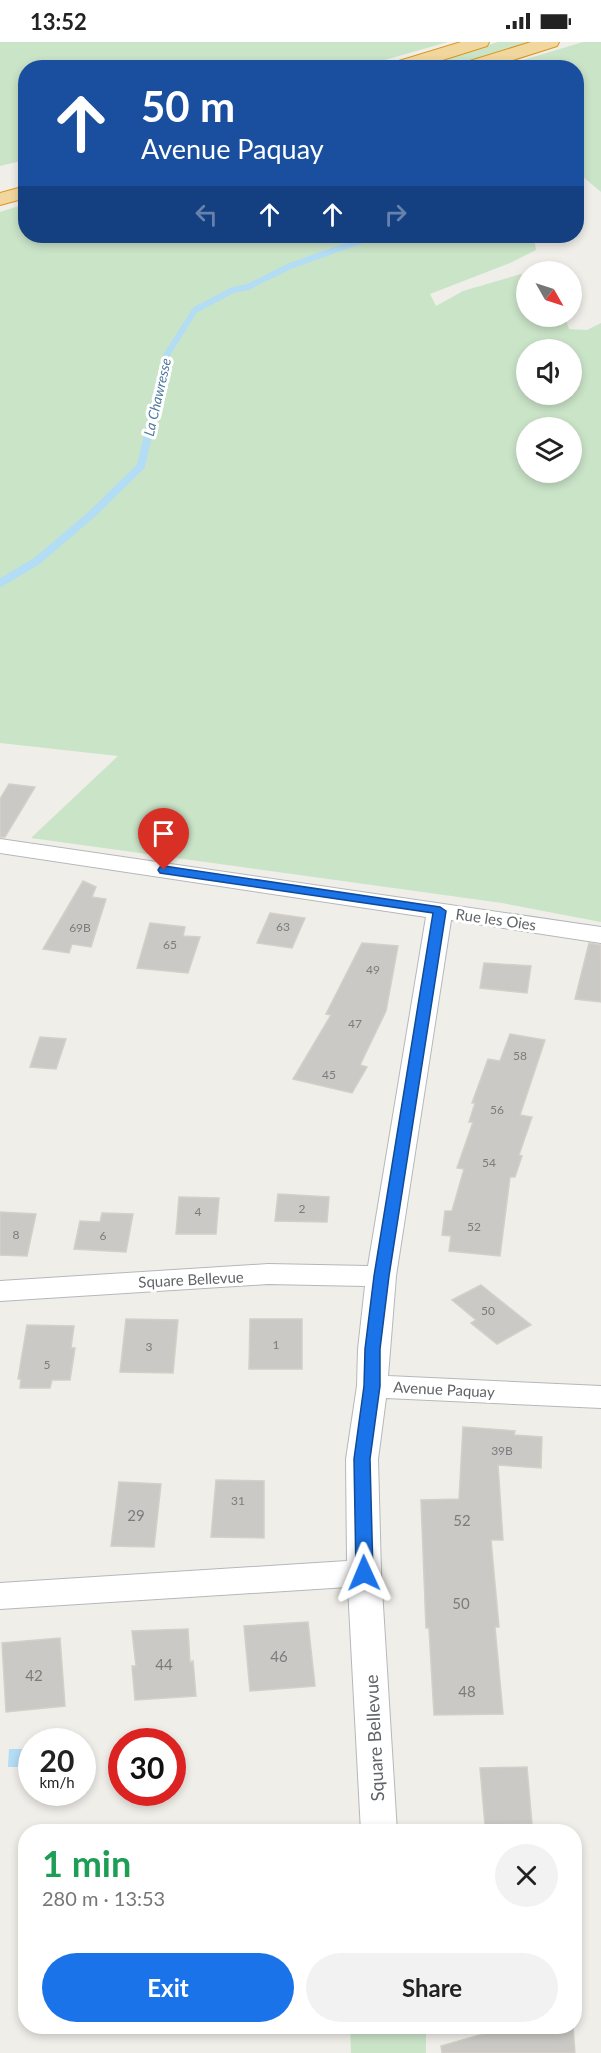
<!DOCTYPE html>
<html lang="en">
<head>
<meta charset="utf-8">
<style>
	:root { --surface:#fff; --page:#f2f2f2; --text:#222; --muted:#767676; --accent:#1a73e8 }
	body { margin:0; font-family:Lato,sans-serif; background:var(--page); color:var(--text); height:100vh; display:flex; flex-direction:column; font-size:22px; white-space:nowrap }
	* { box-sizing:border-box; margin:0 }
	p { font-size:20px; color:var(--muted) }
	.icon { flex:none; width:33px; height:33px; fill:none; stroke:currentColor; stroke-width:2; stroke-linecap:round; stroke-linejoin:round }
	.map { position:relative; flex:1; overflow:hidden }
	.side { position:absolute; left:18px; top:1782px; width:564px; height:210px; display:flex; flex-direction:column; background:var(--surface); border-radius:24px; box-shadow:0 3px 9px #0003 }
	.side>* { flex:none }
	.hud { position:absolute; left:18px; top:18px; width:566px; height:183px; border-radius:24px; box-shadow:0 3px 9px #0003; background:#1a4fa0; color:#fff; overflow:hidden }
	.needle { width:39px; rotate:129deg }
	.buttons { position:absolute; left:516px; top:219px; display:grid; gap:12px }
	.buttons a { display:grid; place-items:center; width:66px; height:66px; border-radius:50%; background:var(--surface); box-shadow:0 3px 9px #0003; font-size:30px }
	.speed { position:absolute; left:18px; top:1686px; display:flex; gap:12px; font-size:30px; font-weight:700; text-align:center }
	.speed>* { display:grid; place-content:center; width:78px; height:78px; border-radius:50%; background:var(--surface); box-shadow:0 3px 9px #0003; line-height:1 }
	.speed small { font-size:15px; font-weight:400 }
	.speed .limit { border:9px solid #d22; background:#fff; color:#111 }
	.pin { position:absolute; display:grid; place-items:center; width:51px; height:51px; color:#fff; margin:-62px -26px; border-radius:50% 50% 50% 0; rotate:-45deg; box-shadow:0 0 6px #0007 }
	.pin .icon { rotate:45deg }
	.me { position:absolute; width:66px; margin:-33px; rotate:359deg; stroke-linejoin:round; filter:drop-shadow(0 0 4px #0008) }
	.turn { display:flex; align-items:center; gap:21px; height:126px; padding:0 24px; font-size:27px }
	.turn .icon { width:78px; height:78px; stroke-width:2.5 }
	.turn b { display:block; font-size:42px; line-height:51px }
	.lanes { display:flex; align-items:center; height:57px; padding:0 24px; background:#0003; justify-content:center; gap:30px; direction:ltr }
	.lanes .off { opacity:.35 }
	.round { display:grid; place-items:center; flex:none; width:63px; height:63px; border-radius:32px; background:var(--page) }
	.headline { display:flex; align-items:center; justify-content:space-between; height:102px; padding:0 24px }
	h1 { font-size:36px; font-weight:700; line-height:45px; color:#1e9e55 }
	.primary-button { display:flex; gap:12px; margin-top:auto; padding:12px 24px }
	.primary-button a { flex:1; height:69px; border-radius:36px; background:var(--accent); color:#fff; font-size:24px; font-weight:700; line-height:69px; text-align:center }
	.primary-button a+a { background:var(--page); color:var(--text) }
	.status { display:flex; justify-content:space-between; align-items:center; height:42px; padding:0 30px; background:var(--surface); direction:ltr }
	.status svg { height:16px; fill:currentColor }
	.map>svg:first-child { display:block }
	.green { fill:#cae4c8; fill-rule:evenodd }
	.water { fill:#b3dcf5 }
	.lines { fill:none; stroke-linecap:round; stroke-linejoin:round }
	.stream-far1 { stroke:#b3dcf5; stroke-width:6 }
	.stream { stroke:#b3dcf5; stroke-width:8 }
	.building { fill:#cbc9c5; stroke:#d4cfc7; stroke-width:1.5 }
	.minor-casing { stroke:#b5b8bb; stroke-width:2 }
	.motorway-casing { stroke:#dc961c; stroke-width:2 }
	.minor { fill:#fff; fill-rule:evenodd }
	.motorway { fill:#f1d79e; fill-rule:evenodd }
	.route { fill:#1a73e8; stroke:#114b97; stroke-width:1.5 }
	.labels { text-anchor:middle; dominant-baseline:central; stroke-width:6; stroke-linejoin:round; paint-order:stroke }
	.number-label { font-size:12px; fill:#7b7c7e }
	.far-water-label { font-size:14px; font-style:italic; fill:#4c799e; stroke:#fff }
	.street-label { font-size:15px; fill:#606367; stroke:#fff }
	.near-number-label { font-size:15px; fill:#7b7c7e }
	.near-street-label { font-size:18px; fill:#606367; stroke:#fff }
</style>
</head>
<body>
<div class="status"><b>13:52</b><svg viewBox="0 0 49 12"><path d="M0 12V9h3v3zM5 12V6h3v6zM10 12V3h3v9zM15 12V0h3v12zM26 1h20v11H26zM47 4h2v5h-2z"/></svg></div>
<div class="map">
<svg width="601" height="2011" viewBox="0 0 601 2011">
	<rect width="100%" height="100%" fill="#f0eee9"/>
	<!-- green -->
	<path class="green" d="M0,0H448L360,25L26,26L25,118L0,124Z
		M498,0H533L452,25L415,26Z
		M583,0H601V150L582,134L576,110V26L500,25Z
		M25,162L26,194L534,195L536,208L510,221L430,252L436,264L463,249L521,232L526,235V274L565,275L569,287L587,288L601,281V880L502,861L31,796L118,714L0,701V170ZM526,308H572V352H526ZM526,386H572V430H526Z
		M350,1985H426V2011H351Z"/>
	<!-- water -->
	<path class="water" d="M9,1707H31V1725H8Z"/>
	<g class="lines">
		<!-- stream-far1 -->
		<path class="stream-far1" d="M160,342L166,314L195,268L233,248L248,245L290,224L374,194"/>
		<!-- stream -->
		<path class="stream" d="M0,541L37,519L92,472L141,424L160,340"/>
	</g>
	<!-- building -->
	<path class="building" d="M9,742L35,745L5,795H0V757Z
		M83,839L96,845L92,855L106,857L91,905L72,902L69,911L43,907Z
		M270,871L305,876L292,906L257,901Z
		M150,881L185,885L183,894L200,895L188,931L137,926Z
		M362,901L398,904L386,969L360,1023L367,1025L352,1051L293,1037L331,973L326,972Z
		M589,901L601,903V960L575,957Z
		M484,921L531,924L527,951L480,946Z
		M510,992L545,998L520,1073L532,1075L519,1113L522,1114L515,1135H510L500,1214L449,1209L451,1194L442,1193L445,1169H452L464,1127L457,1126L473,1080H469L475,1061H472L488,1017L500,1019Z
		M40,995L66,997L56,1027L30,1025Z
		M278,1152L329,1155L327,1180L275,1179Z
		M179,1155L219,1156L216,1192H176Z
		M0,1170L36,1172L27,1214L0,1213Z
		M102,1171L133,1172L126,1210L74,1207L80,1179L100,1180Z
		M481,1243L531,1283L497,1302L471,1281L476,1278L452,1258Z
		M126,1277L178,1278L173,1331L120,1330Z
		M250,1277H302V1327H249Z
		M27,1283L74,1284L71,1306H75L70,1338H52L50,1346H20L21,1337H18Z
		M463,1385L515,1389L514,1393L542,1395L541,1426L498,1423L503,1498H491L499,1585H495L503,1672L434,1673L429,1586H426L421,1458L459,1457Z
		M216,1438L264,1439V1496L211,1495Z
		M119,1440L161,1442L154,1505L111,1504Z
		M308,1580L315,1644L250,1649L244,1584Z
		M188,1587L190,1620L193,1619L196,1654L135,1658L132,1624H136L132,1589Z
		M60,1596L65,1664L6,1670L2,1601Z
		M527,1725L532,1782L485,1783L480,1726Z
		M511,1984H573L575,2011H442L441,2004Z"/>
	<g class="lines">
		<defs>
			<path id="minor" d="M0,797L601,885V901L451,878L396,1234L388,1334L601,1344V1366L386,1356L378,1417L381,1531L397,1790H361L348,1545L0,1567V1541L347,1519L346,1417L357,1344L358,1307L365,1244L268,1242L0,1259V1239L268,1222L368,1224L426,875L0,811Z"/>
			<path id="motorway" d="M461,0H489L487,4L417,26H387L389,22Z
				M531,0H559L557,4L488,26H458L460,22Z
				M26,144V156L0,163V151Z"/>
		</defs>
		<!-- minor casing -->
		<use href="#minor" class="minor-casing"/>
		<!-- motorway casing -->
		<use href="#motorway" class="motorway-casing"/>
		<!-- minor -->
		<use href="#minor" class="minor"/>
		<!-- motorway -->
		<use href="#motorway" class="motorway"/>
	</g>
	<!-- route -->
	<path class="route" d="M164,824L440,865L446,869L389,1234L380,1307V1344L370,1417L373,1531L370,1536L364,1537L358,1536L356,1531L354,1417L364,1344L365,1307L374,1234L433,871L160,831L158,828L160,825Z"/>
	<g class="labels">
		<!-- number labels -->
		<g class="number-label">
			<text x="283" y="884">63</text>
			<text x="80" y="885">69B</text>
			<text x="170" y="902">65</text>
			<text x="373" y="927">49</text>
			<text x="355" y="981">47</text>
			<text x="520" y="1013">58</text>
			<text x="329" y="1032">45</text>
			<text x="497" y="1067">56</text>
			<text x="489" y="1120">54</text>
			<text x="302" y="1166">2</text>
			<text x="198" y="1169">4</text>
			<text x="474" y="1184">52</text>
			<text x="16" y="1192">8</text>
			<text x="103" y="1193">6</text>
			<text x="488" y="1268">50</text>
			<text x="276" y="1302">1</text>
			<text x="149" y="1304">3</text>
			<text x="47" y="1322">5</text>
			<text x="502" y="1408">39B</text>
			<text x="238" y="1458">31</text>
		</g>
		<!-- far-water labels -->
		<g class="far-water-label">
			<text transform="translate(157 355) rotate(-77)">La Chawresse</text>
		</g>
		<!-- street labels -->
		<g class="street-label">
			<text transform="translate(496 877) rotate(8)">Rue les Oies</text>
			<text transform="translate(191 1237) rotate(-3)">Square Bellevue</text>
			<text transform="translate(444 1347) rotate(3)">Avenue Paquay</text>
		</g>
		<!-- near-number labels -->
		<g class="near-number-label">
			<text x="136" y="1473">29</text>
			<text x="462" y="1478">52</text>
			<text x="461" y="1561">50</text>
			<text x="279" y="1614">46</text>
			<text x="164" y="1622">44</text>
			<text x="34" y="1633">42</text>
			<text x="467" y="1649">48</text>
		</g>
		<!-- near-street labels -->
		<g class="near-street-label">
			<text transform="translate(374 1696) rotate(-93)">Square Bellevue</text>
		</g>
	</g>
</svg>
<div class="buttons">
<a><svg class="needle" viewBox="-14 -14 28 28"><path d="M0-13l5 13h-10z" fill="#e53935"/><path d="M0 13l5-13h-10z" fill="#767676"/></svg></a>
<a><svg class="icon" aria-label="sound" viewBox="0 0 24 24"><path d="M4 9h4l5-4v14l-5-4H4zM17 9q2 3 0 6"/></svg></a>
<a><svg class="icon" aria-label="layers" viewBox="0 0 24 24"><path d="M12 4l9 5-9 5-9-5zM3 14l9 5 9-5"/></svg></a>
</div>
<div class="speed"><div>20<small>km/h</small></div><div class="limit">30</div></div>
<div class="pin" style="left:164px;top:828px;background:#d93025"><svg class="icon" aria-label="arrive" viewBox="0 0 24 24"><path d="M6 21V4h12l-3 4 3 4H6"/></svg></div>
<svg class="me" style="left:364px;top:1531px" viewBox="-20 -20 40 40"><path d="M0-17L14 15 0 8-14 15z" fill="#1a73e8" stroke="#fff" stroke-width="4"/></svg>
<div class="hud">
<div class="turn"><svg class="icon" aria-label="ahead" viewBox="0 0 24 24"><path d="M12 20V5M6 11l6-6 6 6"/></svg><div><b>50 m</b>Avenue Paquay</div></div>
<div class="lanes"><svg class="icon off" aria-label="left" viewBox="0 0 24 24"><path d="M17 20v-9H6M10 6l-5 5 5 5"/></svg><svg class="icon" aria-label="ahead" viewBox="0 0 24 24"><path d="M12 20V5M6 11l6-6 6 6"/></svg><svg class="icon" aria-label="ahead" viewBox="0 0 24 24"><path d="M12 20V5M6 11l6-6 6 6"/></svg><svg class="icon off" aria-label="right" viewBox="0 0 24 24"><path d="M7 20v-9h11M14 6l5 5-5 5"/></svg></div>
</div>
<section class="side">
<div class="headline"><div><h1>1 min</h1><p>280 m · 13:53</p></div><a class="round"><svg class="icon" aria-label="close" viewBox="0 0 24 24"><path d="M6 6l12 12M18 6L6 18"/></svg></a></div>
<div class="primary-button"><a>Exit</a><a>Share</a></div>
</section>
</div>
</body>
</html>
